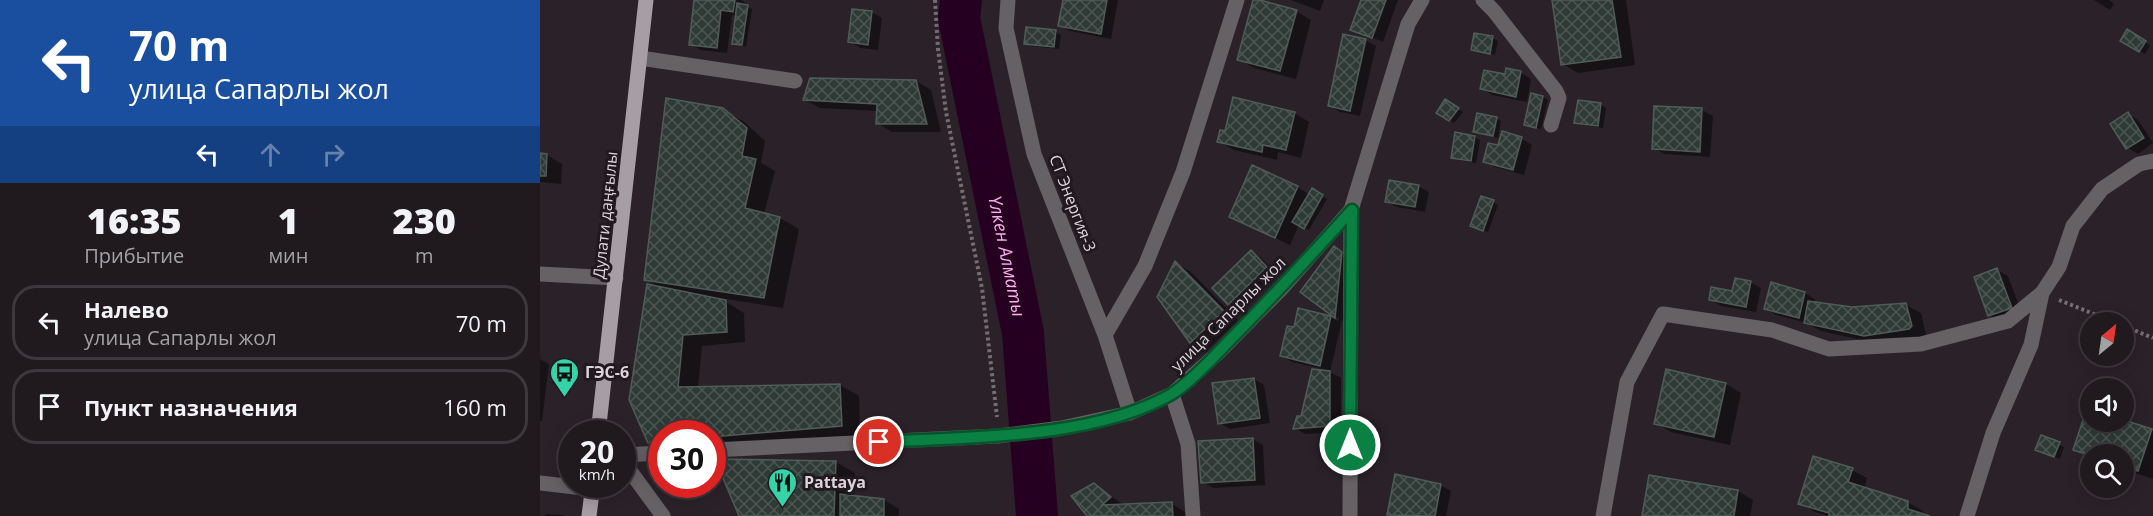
<!DOCTYPE html>
<html lang="ru">
<head>
<meta charset="utf-8">
<style>
	:root { --surface:#201a1f; --page:#2d272c; --text:#f1f3f6; --muted:#a2a1a4; --line:#3d383d }
	body { margin:0; font-family:"Open Sans",sans-serif; background:var(--page); color:var(--text); height:100vh; display:flex; flex-direction:column; font-size:22px; white-space:nowrap }
	* { box-sizing:border-box; margin:0 }
	p { font-size:20px; color:var(--muted) }
	.icon { flex:none; width:33px; height:33px; fill:none; stroke:currentColor; stroke-width:2; stroke-linecap:round; stroke-linejoin:round }
	.map { position:relative; flex:1; overflow:hidden }
	.drawer { display:flex; flex-direction:column; background:var(--surface); width:540px }
	.drawer>* { flex:none }
	.banner { background:#1a4fa0; color:#fff; overflow:hidden }
	.needle { width:39px; rotate:29deg }
	.fabs { position:absolute; left:1540px; top:312px; display:grid; gap:12px }
	.fabs a { display:grid; place-items:center; width:54px; height:54px; border-radius:50%; background:var(--surface); box-shadow:0 3px 15px #0003,0 0 0 2px var(--line); font-size:30px }
	.speed { position:absolute; left:18px; top:420px; display:flex; gap:12px; font-size:30px; font-weight:700; text-align:center }
	.speed>* { display:grid; place-content:center; width:78px; height:78px; border-radius:50%; background:var(--surface); box-shadow:0 3px 15px #0003,0 0 0 2px var(--line); line-height:1 }
	.speed small { font-size:15px; font-weight:400 }
	.speed .limit { border:9px solid #d22; background:#fff; color:#111 }
	.pin { position:absolute; display:grid; place-items:center; width:51px; height:51px; color:#fff; margin:-26px; border:3px solid #fff; border-radius:50%; box-shadow:0 2px 6px #0007 }
	.me { position:absolute; width:66px; margin:-33px; rotate:0deg; stroke-linejoin:round; filter:drop-shadow(0 0 4px #0008) }
	.turn { display:flex; align-items:center; gap:21px; height:126px; padding:0 30px; font-size:27px }
	.turn .icon { width:78px; height:78px; stroke-width:2.5 }
	.turn b { display:block; font-size:42px; line-height:51px }
	.lanes { display:flex; align-items:center; height:57px; padding:0 30px; background:#0003; justify-content:center; gap:30px; direction:ltr }
	.lanes .off { opacity:.35 }
	.eta { display:flex; justify-content:space-evenly; align-items:center; height:102px; text-align:center }
	.eta b { font-size:36px; font-weight:800; line-height:42px }
	ul { padding:0; list-style:none }
	li { display:flex; align-items:center; gap:18px; height:75px; margin:0 12px 9px; padding:0 18px; border:3px solid var(--line); border-radius:24px }
	li div { flex:1 }
	li b { display:block; font-size:22px }
	li em { font-style:normal }
	main { display:flex; flex:1; min-height:0 }
	.map>svg:first-child { display:block }
	.shadow { fill:#0007 }
	.lines { fill:none; stroke-linecap:round; stroke-linejoin:round }
	.river { stroke:#260021; stroke-width:42 }
	.building { fill:url(#building-cross-hatch); stroke:#4f5c57; stroke-width:1.5 }
	.path { stroke:#756d73; stroke-width:4; stroke-dasharray:3 3; stroke-linecap:butt }
	.minor { stroke:#666165; stroke-width:15 }
	.major { stroke:#a79da4; stroke-width:15 }
	.route-casing { stroke:#07532c; stroke-width:15 }
	.route { stroke:#0b8043; stroke-width:10 }
	.labels { text-anchor:middle; dominant-baseline:central; stroke-width:6; stroke-linejoin:round; paint-order:stroke }
	.street-label { font-size:16px; fill:#dbd5d9; stroke:#21191f }
	.poi-label { font-size:16px; font-weight:bold; fill:#dbd5d9; stroke:#21191f; text-anchor:start }
	.water-label { font-size:18px; font-style:italic; fill:#f8aeea; stroke:#21191f }
</style>
</head>
<body>
<main>
<section class="drawer">
<div class="banner">
<div class="turn"><svg class="icon" aria-label="left" viewBox="0 0 24 24"><path d="M17 20v-9H6M10 6l-5 5 5 5"/></svg><div><b>70 m</b>улица Сапарлы жол</div></div>
<div class="lanes"><svg class="icon" aria-label="left" viewBox="0 0 24 24"><path d="M17 20v-9H6M10 6l-5 5 5 5"/></svg><svg class="icon off" aria-label="ahead" viewBox="0 0 24 24"><path d="M12 20V5M6 11l6-6 6 6"/></svg><svg class="icon off" aria-label="right" viewBox="0 0 24 24"><path d="M7 20v-9h11M14 6l5 5-5 5"/></svg></div>
</div>
<div class="eta">
<div><b>16:35</b><p>Прибытие</p></div>
<div><b>1</b><p>мин</p></div>
<div><b>230</b><p>m</p></div>
</div>
<ul>
<li><svg class="icon" aria-label="left" viewBox="0 0 24 24"><path d="M17 20v-9H6M10 6l-5 5 5 5"/></svg><div><b>Налево</b><p>улица Сапарлы жол</p></div><em>70 m</em></li>
<li><svg class="icon" aria-label="arrive" viewBox="0 0 24 24"><path d="M6 21V4h12l-3 4 3 4H6"/></svg><div><b>Пункт назначения</b></div><em>160 m</em></li>
</ul>
</section>
<div class="map">
<svg width="1613" height="516" viewBox="0 0 1613 516">
	<defs>
		<pattern id="building-cross-hatch" width="8" height="8" patternUnits="userSpaceOnUse" patternTransform="scale(1.5)"><rect width="8" height="8" fill="#2e3a35"/><path d="M0 0l8 8M0 8l8-8" fill="none" stroke="#4c5652"/></pattern>
	</defs>
	<rect width="100%" height="100%" fill="#2b2229"/>
	<!-- shadow -->
	<path class="shadow" d="M156,0H201L205,3V6L212,9L206,47L193,43L197,16L192,15L187,53L161,50L150,44Z
		M524,0H578L571,39L530,31L520,25Z
		M751,0H784L780,11Z
		M823,0H858L843,42L812,29Z
		M1013,0H1086L1095,65L1038,73L1023,64Z
		M1554,0H1569L1574,4L1570,10Z
		M756,11L771,20L756,79L714,68L699,59Z
		M331,12L342,18L338,50L320,48L310,42Z
		M1587,31L1610,45L1605,54L1582,40Z
		M516,32L521,35L519,49L491,46L486,43Z
		M935,35L953,38L958,41L955,55L933,49Z
		M825,40L836,46L820,116L800,112L790,106Z
		M967,70L981,73L991,79L987,102L952,95L942,88L966,76Z
		M376,81L391,90L401,132H352L337,123L338,111L280,108L265,100Z
		M1003,97L1008,100L1001,129L990,127L985,124Z
		M905,101L923,112L914,123L909,120Z
		M1061,105L1066,108L1063,128L1041,125L1036,122Z
		M1115,107L1162,110L1173,116L1170,157L1124,154L1113,148Z
		M183,110L203,121L225,141L221,163L235,171L224,214L240,218L259,229L243,308L180,298L204,313L205,342L162,346L158,388L300,385L319,396L320,436L172,449V434H122V449L109,442L120,288L106,279Z
		M754,113L769,122L761,158L738,152L737,160L694,150L678,141L686,133Z
		M1588,114L1598,120L1613,143L1598,154L1588,148Z
		M957,119L961,121L958,138L935,132Z
		M963,133L982,139L992,145L984,175L955,167L945,161L959,147Z
		M935,137L940,140L936,163L917,160L912,157Z
		M0,155H7L22,164L21,184L0,182Z
		M878,186L889,192L885,212L857,207L846,201Z
		M757,187L770,195L773,190L787,199L769,230L759,225L750,245L691,217Z
		M953,202L958,205L948,232L937,229Z
		M794,248L804,254L805,322L802,320L790,372L801,378V432L765,434L755,428L787,370L752,362L742,356L755,329L760,310L791,317L798,321L799,319L762,292Z
		M711,252L721,258L737,274L700,310L689,304Z
		M636,263L651,272L698,320L666,351L651,342L619,297Z
		M1457,270L1468,276L1482,314L1460,321L1449,315Z
		M1210,282L1221,288L1216,312L1181,306L1171,300L1194,293Z
		M1232,284L1265,293L1275,299L1274,303L1312,309L1366,305L1381,313L1386,335L1385,337L1340,344L1281,331L1267,323L1236,315L1226,309Z
		M0,359L9,364L2,421H0Z
		M1127,371L1186,384L1201,393L1190,445L1131,432L1116,423Z
		M714,379L724,385L730,423L690,429L680,423Z
		M1551,411V422L1584,421L1613,431V479L1584,469V454H1551V459L1535,450Z
		M1502,437L1524,447L1520,459L1502,452Z
		M712,439L723,445L725,485L673,488L663,482Z
		M296,462L315,473L314,497L344,500L359,509V516H200Z
		M1312,470L1327,478L1324,489L1367,502L1383,511L1385,516H1289L1275,512L1260,503Z
		M554,484L585,506L632,504L647,513V516H549Z
		M900,485L911,491L906,516L848,515Z
		M1198,491L1213,500L1210,516H1103Z
		M6,514L24,515L25,516H5Z"/>
	<g class="lines">
		<!-- river -->
		<path class="river" id="s1" d="M421,0L419,18L483,333L497,516"/>
	</g>
	<!-- building -->
	<path class="building" d="M154,0H195L193,12L181,10L177,48L149,45Z
		M523,0H567L561,34L518,26Z
		M713,0H720L757,10L740,71L697,60Z
		M821,0H846L832,38L810,30Z
		M1012,0H1072L1081,57L1021,65Z
		M197,3L208,5L202,45L192,44Z
		M312,9L332,11L328,45L308,42Z
		M486,27L516,30L514,47L484,44Z
		M1587,29L1606,41L1599,52L1580,41Z
		M934,33L953,36L950,54L931,50Z
		M803,34L826,39L810,111L788,106Z
		M966,68L981,71L976,97L940,89L944,70L965,74Z
		M270,78L376,80L387,124H336L337,104L263,100Z
		M991,93L1003,96L996,128L984,125Z
		M693,97L755,112L746,150L723,145L722,152L677,142L680,130L685,131Z
		M126,98L183,108L207,128L202,156L216,159L205,208L240,217L224,298L104,280Z
		M905,99L919,108L909,121L896,113Z
		M1038,100L1061,103L1058,126L1034,123Z
		M1114,106L1162,108L1160,152L1112,149Z
		M1588,112L1604,138L1586,149L1570,124Z
		M937,113L957,117L953,136L933,132Z
		M962,131L982,137L973,170L943,162L948,143L958,145Z
		M915,132L935,136L931,161L911,158Z
		M0,153L7,154L6,176H0Z
		M712,165L758,186L735,238L689,217Z
		M849,180L879,185L875,207L845,202Z
		M772,188L783,195L764,229L752,222Z
		M941,196L954,200L943,231L930,226Z
		M794,246L802,252L795,318L760,292Z
		M711,250L727,267L688,305L672,288Z
		M635,261L684,311L650,343L617,297Z
		M1457,268L1472,308L1448,316L1434,277Z
		M1195,278L1211,281L1206,307L1169,300L1171,287L1192,291Z
		M1231,282L1265,292L1259,318L1224,309Z
		M107,284L186,300L187,332L143,335L138,387L300,384L302,426L172,437V434H122V441L108,443L89,400Z
		M1268,301L1312,307L1366,303L1372,326L1369,329L1324,336L1264,323Z
		M758,308L791,316L780,366L740,356L747,326L754,327Z
		M772,369L790,371V426L753,429L757,416H761Z
		M1126,369L1186,383L1174,437L1114,424Z
		M714,378L720,418L678,424L672,383Z
		M1547,408L1551,409V422H1584V420L1612,429L1598,471L1584,467V454H1551V456L1533,450Z
		M1501,435L1520,442L1514,457L1495,450Z
		M713,438L715,480L661,483L658,441Z
		M1273,456L1313,468L1308,482L1368,501V509L1390,516H1289V513L1258,504Z
		M175,459L296,461L294,516H199Z
		M855,474L901,484L895,516L847,515Z
		M1109,475L1198,490L1194,516H1102Z
		M554,483L571,497L562,505L632,502L633,516H547L531,496Z
		M300,494L344,499V516H300Z"/>
	<g class="lines">
		<!-- path -->
		<path class="path" d="M395,0L398,49L406,112L442,288L457,417
			M1519,300L1574,322
			M1584,326L1613,338"/>
		<!-- minor -->
		<path class="minor" d="M468,0L466,28L494,154L565,335L590,413
			M943,0L954,11L1016,91L1019,98L1011,125
			M100,58L255,81
			M0,274L76,278
			M565,335L605,266L643,172L697,0
			M632,394L648,444L653,516
			M172,450L458,436L522,428L590,413L632,394L677,354L741,289L811,210L868,24L882,0
			M82,455L122,453
			M82,460L123,516
			M0,483L52,489
			M810,516L811,210
			M1063,516L1087,382L1123,314L1232,330L1289,349L1381,344L1468,321L1502,293L1519,267L1533,226L1562,189L1599,164L1613,161
			M1427,516L1453,433L1491,345L1502,293"/>
		<!-- major -->
		<path class="major" d="M58,434L106,0
			M49,516L53,484"/>
	</g>
	<g class="lines">
		<defs>
			<path id="route" d="M339,442C428,437 551,439 630,395C647,385 676,355 690,340C732,298 772,254 812,210L810,445"/>
		</defs>
		<!-- route casing -->
		<use href="#route" class="route-casing"/>
		<!-- route -->
		<use href="#route" class="route"/>
	</g>
	<!-- icons -->
	<defs>
		<symbol id="bus-pin" viewBox="-11 -11 22 30"><path d="M0 17L-7.5 6A9.5 9.5 0 1 1 7.5 6Z" fill="#34d4a8" stroke="#21191f"/><path d="M-5-6H5V4H4V6H2V4H-2V6H-4V4H-5ZM-3.5-4V0h7V-4ZM-3.5 1.2v1.5H-2V1.2ZM2 1.2v1.5H3.5V1.2Z" fill="#111"/></symbol>
		<symbol id="restaurant-pin" viewBox="-11 -11 22 30"><path d="M0 17L-7.5 6A9.5 9.5 0 1 1 7.5 6Z" fill="#34d4a8" stroke="#21191f"/><path d="M-5-6h1v4h1v-4h1v4h1v-4h1v5L-1.5 .5V6h-2V.5L-5-1ZM5-6V6H3V1.5H1.5Q1.5-4 5-6Z" fill="#111"/></symbol>
	</defs>
	<g fill-rule="evenodd">
		<use href="#bus-pin" x="8" y="356" width="33" height="45"/>
		<use href="#restaurant-pin" x="226" y="466" width="33" height="45"/>
	</g>
	<g class="labels">
		<!-- street labels -->
		<g class="street-label">
			<text transform="translate(533 203) rotate(69)">СТ Энергия-3</text>
			<text transform="translate(65 215) rotate(-84)">Дулати даңғылы</text>
			<text transform="translate(688 314) rotate(-45)">улица Сапарлы жол</text>
		</g>
		<!-- poi labels -->
		<g class="poi-label">
			<text x="45" y="372">ГЭС-6</text>
			<text x="264" y="482">Pattaya</text>
		</g>
		<!-- water labels -->
		<g class="water-label">
			<text stroke="none"><textPath href="#s1" startOffset="261">Үлкен Алматы</textPath></text>
		</g>
	</g>
</svg>
<div class="fabs">
<a><svg class="needle" viewBox="-14 -14 28 28"><path d="M0-13l5 13h-10z" fill="#e53935"/><path d="M0 13l5-13h-10z" fill="#a2a1a4"/></svg></a>
<a><svg class="icon" aria-label="sound" viewBox="0 0 24 24"><path d="M4 9h4l5-4v14l-5-4H4zM17 9q2 3 0 6"/></svg></a>
<a><svg class="icon" aria-label="search" viewBox="0 0 24 24"><circle cx="10" cy="10" r="6"/><path d="M15 15l6 6"/></svg></a>
</div>
<div class="speed"><div>20<small>km/h</small></div><div class="limit">30</div></div>
<div class="pin" style="left:339px;top:442px;background:#d93025"><svg class="icon" aria-label="arrive" viewBox="0 0 24 24"><path d="M6 21V4h12l-3 4 3 4H6"/></svg></div>
<svg class="me" style="left:810px;top:445px" viewBox="-20 -20 40 40"><circle r="17" fill="#0b8043" stroke="#fff" stroke-width="3"/><path d="M0-11L8 9 0 5-8 9z" fill="#fff"/></svg>
</div>
</main>
</body>
</html>
